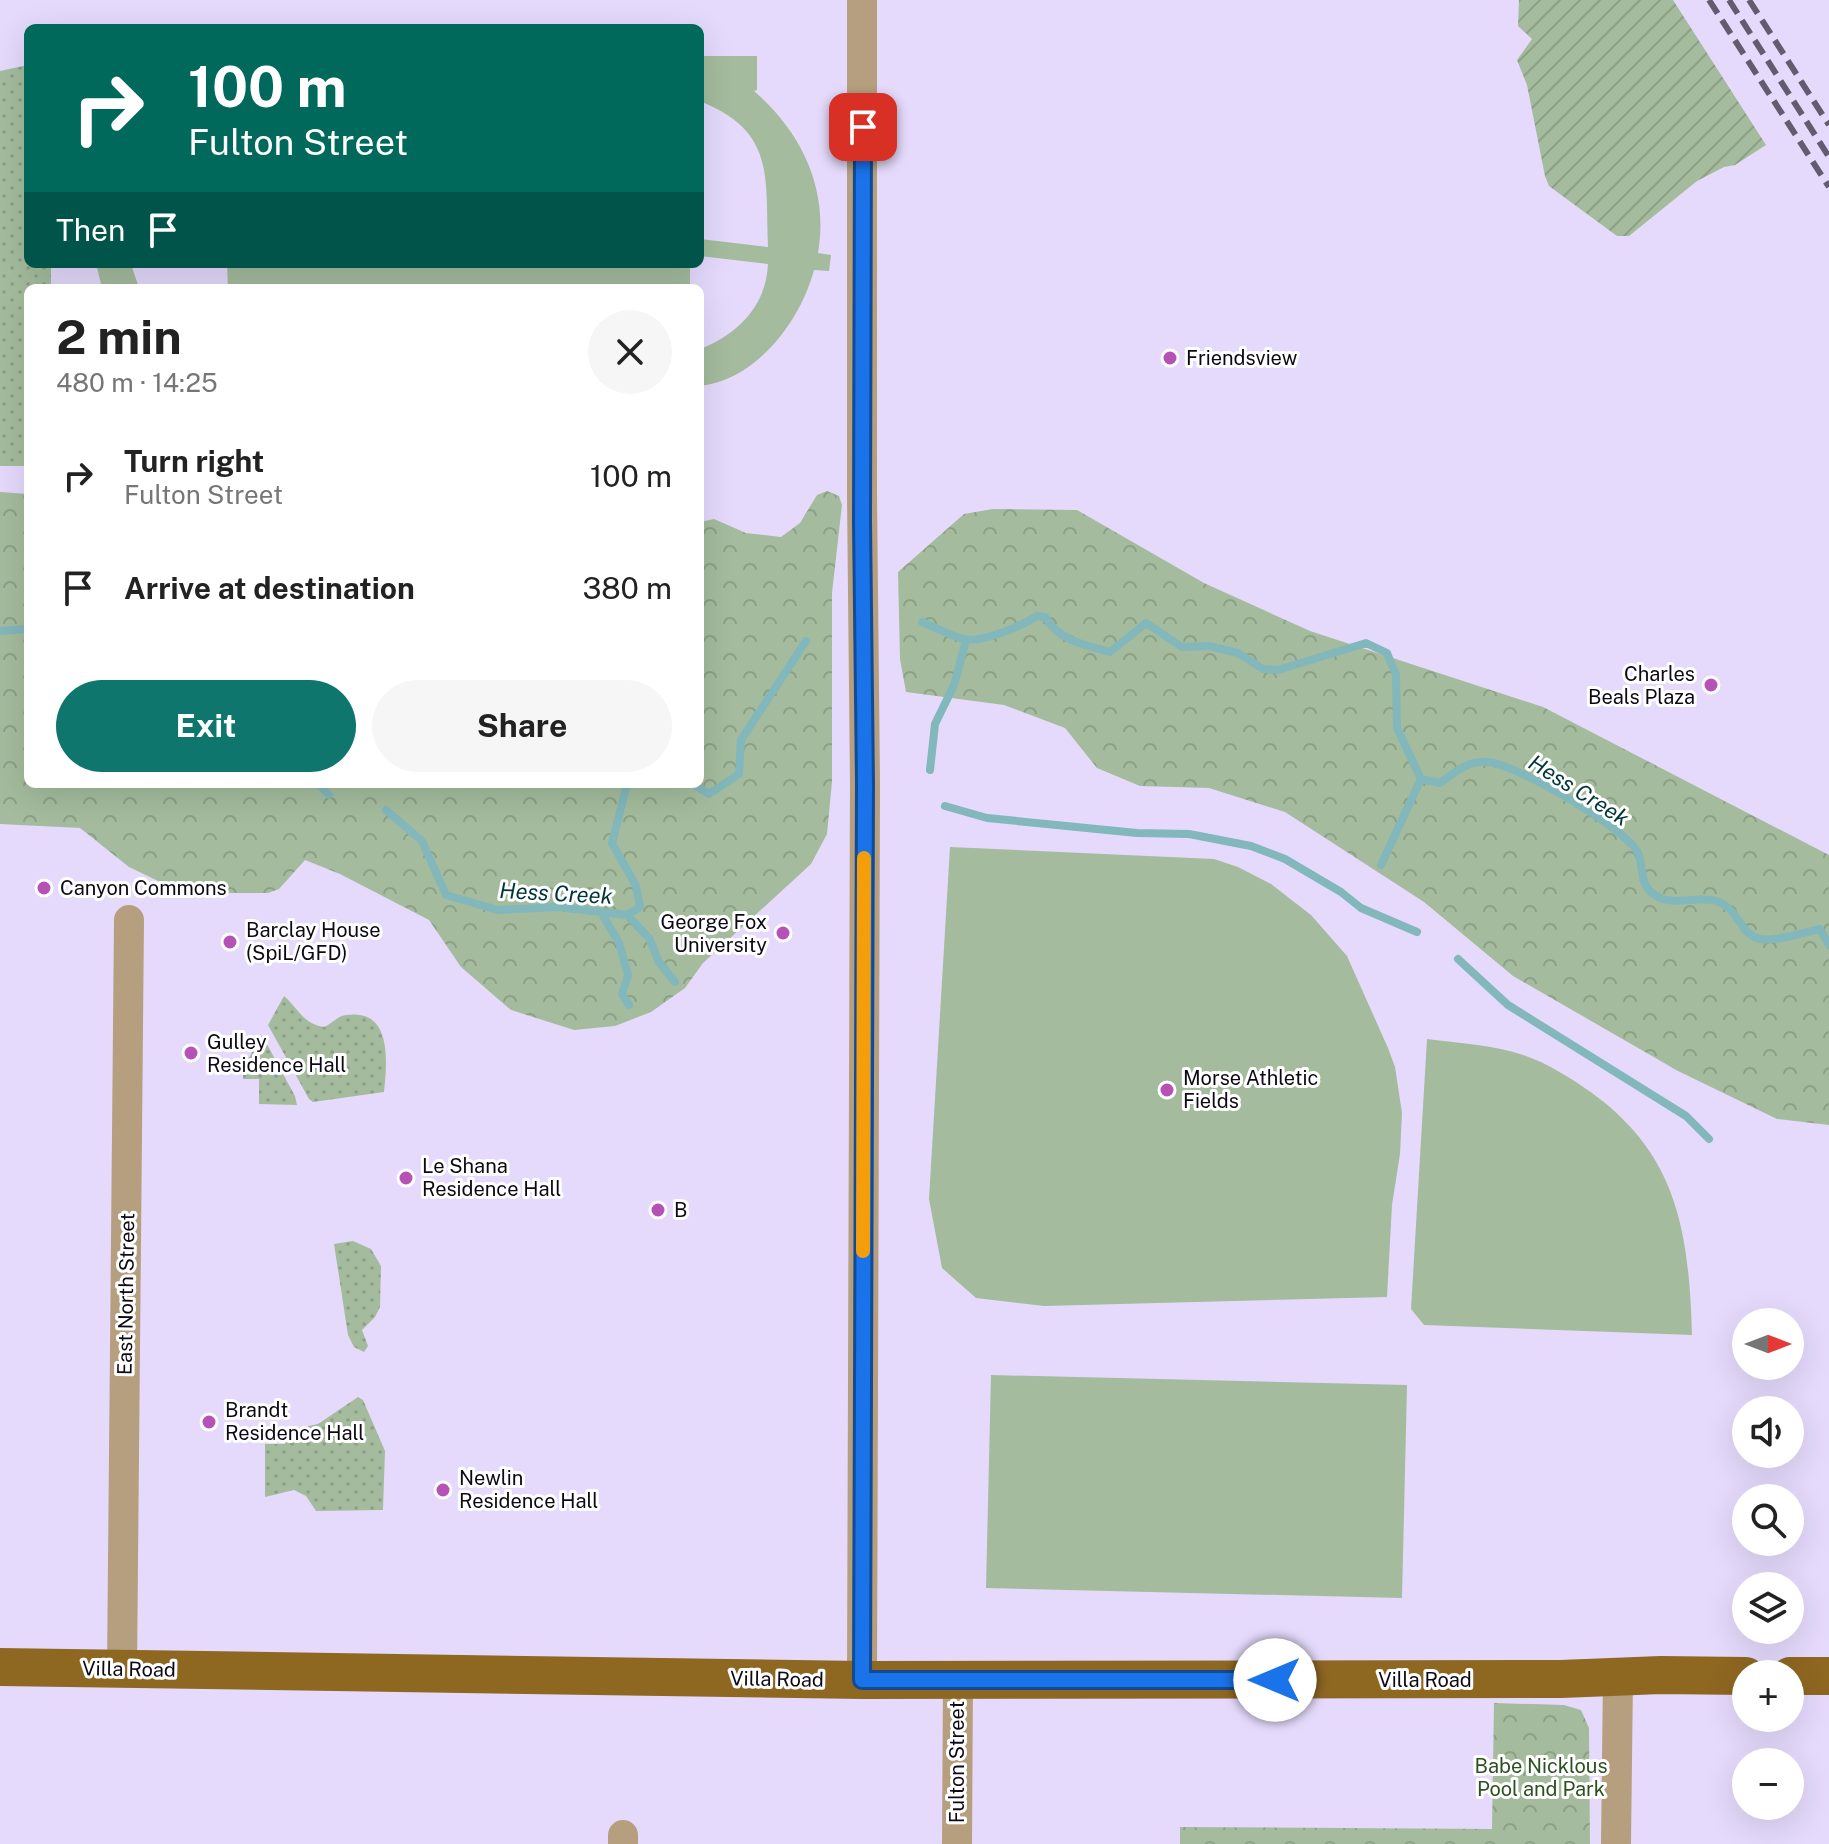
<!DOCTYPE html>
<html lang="en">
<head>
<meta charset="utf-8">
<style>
	:root { --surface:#fff; --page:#f6f6f6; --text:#222; --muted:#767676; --accent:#0f766e }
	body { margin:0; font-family:"Public Sans",sans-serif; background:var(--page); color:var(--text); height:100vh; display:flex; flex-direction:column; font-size:30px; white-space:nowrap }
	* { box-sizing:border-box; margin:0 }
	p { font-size:26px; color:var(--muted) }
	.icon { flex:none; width:44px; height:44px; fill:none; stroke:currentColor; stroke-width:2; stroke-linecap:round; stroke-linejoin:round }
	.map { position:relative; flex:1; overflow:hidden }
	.details { position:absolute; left:24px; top:284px; width:680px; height:504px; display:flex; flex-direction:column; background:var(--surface); border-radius:12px; box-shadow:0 8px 32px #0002 }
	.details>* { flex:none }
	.top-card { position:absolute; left:24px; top:24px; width:680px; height:244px; border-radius:12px; box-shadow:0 8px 32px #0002; background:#00695c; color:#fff; overflow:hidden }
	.needle { width:52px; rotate:90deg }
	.controls { position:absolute; left:1732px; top:1308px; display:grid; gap:16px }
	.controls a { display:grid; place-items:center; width:72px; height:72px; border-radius:50%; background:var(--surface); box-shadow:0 8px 32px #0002; font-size:40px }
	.pin { position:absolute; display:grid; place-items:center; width:68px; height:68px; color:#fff; margin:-34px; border-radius:16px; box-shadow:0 4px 12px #0006 }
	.me { position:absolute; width:88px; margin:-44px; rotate:270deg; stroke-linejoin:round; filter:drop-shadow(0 0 6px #0008) }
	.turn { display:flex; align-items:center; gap:28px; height:168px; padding:0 32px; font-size:36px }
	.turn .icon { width:104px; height:104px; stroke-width:2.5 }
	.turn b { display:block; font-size:56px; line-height:68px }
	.then { display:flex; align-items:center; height:76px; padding:0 32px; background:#0003; gap:16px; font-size:30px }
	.round { display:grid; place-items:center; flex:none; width:84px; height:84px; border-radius:42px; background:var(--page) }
	.summary { display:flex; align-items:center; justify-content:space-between; height:136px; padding:0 32px }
	h1 { font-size:48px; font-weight:700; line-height:60px }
	.button { display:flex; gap:16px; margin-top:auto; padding:16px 32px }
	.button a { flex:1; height:92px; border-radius:48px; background:var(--accent); color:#fff; font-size:32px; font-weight:700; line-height:92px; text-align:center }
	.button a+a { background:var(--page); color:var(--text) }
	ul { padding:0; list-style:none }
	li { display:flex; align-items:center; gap:24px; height:112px; padding:0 32px }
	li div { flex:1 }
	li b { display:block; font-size:30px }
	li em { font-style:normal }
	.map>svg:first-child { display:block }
	.grass { fill:url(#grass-dots) }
	.forest { fill:url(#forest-crowns) }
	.garden { fill:url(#garden-furrows) }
	.pitch { fill:#a4bc9d }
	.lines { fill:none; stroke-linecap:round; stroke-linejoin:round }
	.stream { stroke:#82b7bb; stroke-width:8 }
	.minor { stroke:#b59f7e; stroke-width:30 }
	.major { stroke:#8e6721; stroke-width:38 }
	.rail { stroke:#635c70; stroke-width:6; stroke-dasharray:16 8; stroke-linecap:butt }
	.route-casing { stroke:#114b97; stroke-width:20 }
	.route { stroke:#1a73e8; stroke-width:14 }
	.slow { stroke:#f59e0b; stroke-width:14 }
	.poi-dot { fill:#b651b6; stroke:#fff; stroke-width:3 }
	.labels { text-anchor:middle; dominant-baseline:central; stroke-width:6; stroke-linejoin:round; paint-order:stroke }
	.poi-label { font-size:20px; fill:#0d0914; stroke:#fff; text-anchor:start }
	.street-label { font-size:20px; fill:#0d0914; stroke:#fff }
	.park-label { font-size:20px; fill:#2c5020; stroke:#fff }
	.water-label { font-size:22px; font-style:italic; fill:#003538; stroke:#fff }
</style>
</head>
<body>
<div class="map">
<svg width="1829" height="1844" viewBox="0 0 1829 1844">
	<defs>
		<pattern id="grass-dots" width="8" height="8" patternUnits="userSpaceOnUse" patternTransform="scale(2)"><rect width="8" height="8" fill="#a4bc9d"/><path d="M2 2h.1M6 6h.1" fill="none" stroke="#8ca086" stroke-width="1.8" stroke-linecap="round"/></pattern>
		<pattern id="forest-crowns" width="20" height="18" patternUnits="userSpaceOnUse" patternTransform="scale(2)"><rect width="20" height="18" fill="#a4bc9d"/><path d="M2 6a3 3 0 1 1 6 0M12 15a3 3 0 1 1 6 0" fill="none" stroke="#8ca086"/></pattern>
		<pattern id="garden-furrows" width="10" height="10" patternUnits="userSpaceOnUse" patternTransform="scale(2)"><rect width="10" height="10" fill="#a4bc9d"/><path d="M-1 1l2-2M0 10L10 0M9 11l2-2" fill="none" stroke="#8ca086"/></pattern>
	</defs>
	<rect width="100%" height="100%" fill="#e5dafc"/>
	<!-- grass -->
	<path class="grass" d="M28,65V264H51V288H28V466H0V71Z
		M284,996C298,1008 303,1024 324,1027C332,1024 337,1016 346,1015C393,1008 387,1063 384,1092L313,1102L309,1099L268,1025Z
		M262,1035L295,1096L297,1105L259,1104V1079H243V1068Z
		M353,1241L371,1249L381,1266L380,1307L375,1317L362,1330L368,1346L364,1352L354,1347L348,1335L334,1244Z
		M358,1397L363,1400L385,1451L383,1510L316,1511L306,1496L294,1490L265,1497V1444H285V1431L318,1424Z"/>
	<!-- forest -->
	<path class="forest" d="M827,491L839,496L842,505L832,593V782L827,834L811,864L703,963L685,988L651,1012L615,1026L574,1030L511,1010L461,967L429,920L340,874L305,860L279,889L268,893H183L129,867L80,828L0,824V492L28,494V784H700V522L714,519L746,533L781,537L800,523L817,495Z
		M993,509L1077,510L1204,583L1310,631L1543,707L1829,855V1125L1777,1119L1678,1071L1513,976L1424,902L1285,812L1209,788L1140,786L1097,768L1065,728L1004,705L906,692L900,659L898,572L964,514Z
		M1494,1703L1564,1705L1581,1710L1589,1728L1590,1844H1180V1827L1492,1829Z"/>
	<!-- garden -->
	<path class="garden" d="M1519,0H1673L1766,145L1735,165L1724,167L1697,181L1629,236H1617L1549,186L1545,176L1527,85L1517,60L1532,39L1518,26Z"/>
	<!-- pitch -->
	<path class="pitch" d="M700,56H757V90L754,91C802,133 829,189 818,253L831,255L829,271L814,270C800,322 757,379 700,386V349C738,334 766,306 768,264L700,256V239L768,247C765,176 776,132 700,101Z
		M96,264H131L139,288H102Z
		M227,264H690V288H228Z
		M950,847L1214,859L1238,867L1271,884L1311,915L1347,956L1388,1048L1395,1067L1402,1113L1400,1154L1392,1205L1387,1297L1044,1306L976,1298L942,1268L929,1199Z
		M1427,1039C1458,1043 1493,1045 1523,1055C1547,1063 1572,1079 1592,1093C1679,1156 1689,1235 1692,1335L1424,1325L1411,1309Z
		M991,1375L1407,1385L1402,1598L986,1588Z"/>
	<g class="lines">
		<!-- stream -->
		<path class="stream" d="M922,622C935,627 950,636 964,639C983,643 1021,626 1037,616L1045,617C1061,642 1083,644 1110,652L1146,623L1182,647L1209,646L1238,653L1263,669L1278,670L1366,643L1387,653L1396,675L1397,728L1421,779L1440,783C1455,772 1468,760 1488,762C1516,764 1626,828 1638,853C1644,866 1639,881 1651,892C1669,909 1696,895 1716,901C1739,908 1739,934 1760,939C1774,942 1806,932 1820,929L1829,945
			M0,631L28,629
			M930,770L935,724L954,685L966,640
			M318,784L329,795
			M693,784L709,794L739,774L741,740L806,641
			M945,806L987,818L1137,833L1189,834L1251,846L1285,859L1341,892L1361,908L1417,932
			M386,810L422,841L446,895L498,910L558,907L627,915L640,907L636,886L612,843L627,784
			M1381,865L1421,779
			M601,912L619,943L628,975L622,994L629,1005
			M627,915L649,938L659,962L675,982
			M1458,959L1508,1005L1686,1116L1709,1139"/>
		<!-- minor -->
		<path class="minor" d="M122,1669L129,920
			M862,1680L865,784L862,495V0
			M623,1844V1835
			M957,1844L958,1680
			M1616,1844L1618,1677"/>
		<!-- major -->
		<path class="major" d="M0,1667L862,1680L1561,1679L1661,1675L1746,1676
			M1790,1676H1829"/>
		<!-- rail -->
		<path class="rail" d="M1709,0L1829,187
			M1729,0L1829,157
			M1749,0L1829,125"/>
	</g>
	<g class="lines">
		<defs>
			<path id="route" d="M863,127L862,522L865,784L862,1680H1275"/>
		</defs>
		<!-- route casing -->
		<use href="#route" class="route-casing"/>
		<!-- route -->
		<use href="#route" class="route"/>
		<!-- slow -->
		<path class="slow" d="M863,1251L864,858"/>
	</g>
	<!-- markers -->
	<g class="poi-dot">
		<circle cx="1170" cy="358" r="8"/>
		<circle cx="1711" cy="685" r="8"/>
		<circle cx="44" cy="888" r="8"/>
		<circle cx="783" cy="933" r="8"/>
		<circle cx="230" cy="942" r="8"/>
		<circle cx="191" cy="1053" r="8"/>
		<circle cx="1167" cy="1090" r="8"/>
		<circle cx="406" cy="1178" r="8"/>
		<circle cx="658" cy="1210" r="8"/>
		<circle cx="209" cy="1422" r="8"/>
		<circle cx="443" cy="1490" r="8"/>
	</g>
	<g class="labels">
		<!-- poi labels -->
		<g class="poi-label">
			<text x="1186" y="358">Friendsview</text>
			<text x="1695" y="674" text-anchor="end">Charles<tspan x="1695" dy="23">Beals Plaza</tspan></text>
			<text x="60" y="888">Canyon Commons</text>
			<text x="767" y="922" text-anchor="end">George Fox<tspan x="767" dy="23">University</tspan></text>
			<text x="246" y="930">Barclay House<tspan x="246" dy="23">(SpiL/GFD)</tspan></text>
			<text x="207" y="1042">Gulley<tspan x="207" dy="23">Residence Hall</tspan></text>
			<text x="1183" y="1078">Morse Athletic<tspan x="1183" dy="23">Fields</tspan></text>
			<text x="422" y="1166">Le Shana<tspan x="422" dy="23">Residence Hall</tspan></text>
			<text x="674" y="1210">B</text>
			<text x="225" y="1410">Brandt<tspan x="225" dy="23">Residence Hall</tspan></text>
			<text x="459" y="1478">Newlin<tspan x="459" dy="23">Residence Hall</tspan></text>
		</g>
		<!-- street labels -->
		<g class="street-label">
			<text transform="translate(126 1294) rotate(-89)">East North Street</text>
			<text transform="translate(129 1669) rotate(1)">Villa Road</text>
			<text transform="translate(777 1679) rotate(1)">Villa Road</text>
			<text x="1425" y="1680">Villa Road</text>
			<text transform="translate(957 1762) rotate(-90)">Fulton Street</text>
		</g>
		<!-- park labels -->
		<g class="park-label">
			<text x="1541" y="1766">Babe Nicklous<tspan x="1541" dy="23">Pool and Park</tspan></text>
		</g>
		<!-- water labels -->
		<g class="water-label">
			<text transform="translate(1579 790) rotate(32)">Hess Creek</text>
			<text transform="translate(556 893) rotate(3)">Hess Creek</text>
		</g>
	</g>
</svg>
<div class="controls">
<a><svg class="needle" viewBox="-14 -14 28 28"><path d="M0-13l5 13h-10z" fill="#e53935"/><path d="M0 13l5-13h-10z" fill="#767676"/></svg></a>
<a><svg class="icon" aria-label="sound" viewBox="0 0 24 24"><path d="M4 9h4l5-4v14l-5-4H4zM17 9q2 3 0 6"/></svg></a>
<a><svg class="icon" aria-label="search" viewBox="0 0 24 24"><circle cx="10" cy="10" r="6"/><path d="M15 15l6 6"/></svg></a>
<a><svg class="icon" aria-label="layers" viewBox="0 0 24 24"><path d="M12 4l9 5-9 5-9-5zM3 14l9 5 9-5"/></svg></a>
<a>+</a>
<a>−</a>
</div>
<div class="pin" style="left:863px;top:127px;background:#d93025"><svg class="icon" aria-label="arrive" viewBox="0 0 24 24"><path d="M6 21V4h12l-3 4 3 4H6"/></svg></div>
<svg class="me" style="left:1275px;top:1680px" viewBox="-20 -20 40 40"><circle r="19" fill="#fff"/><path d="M0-13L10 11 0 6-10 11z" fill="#1a73e8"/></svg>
<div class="top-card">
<div class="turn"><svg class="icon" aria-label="right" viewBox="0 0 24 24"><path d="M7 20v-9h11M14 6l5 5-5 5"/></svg><div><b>100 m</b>Fulton Street</div></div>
<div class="then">Then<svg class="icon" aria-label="arrive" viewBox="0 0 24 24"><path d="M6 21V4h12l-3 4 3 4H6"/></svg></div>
</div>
<section class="details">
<div class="summary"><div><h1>2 min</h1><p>480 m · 14:25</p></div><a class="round"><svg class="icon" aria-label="close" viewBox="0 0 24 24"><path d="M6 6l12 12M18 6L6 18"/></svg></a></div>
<ul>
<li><svg class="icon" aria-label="right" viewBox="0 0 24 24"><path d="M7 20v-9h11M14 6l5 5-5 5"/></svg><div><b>Turn right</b><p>Fulton Street</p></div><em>100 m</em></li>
<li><svg class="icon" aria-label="arrive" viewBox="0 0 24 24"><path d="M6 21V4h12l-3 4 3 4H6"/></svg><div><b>Arrive at destination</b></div><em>380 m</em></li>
</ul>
<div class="button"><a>Exit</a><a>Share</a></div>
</section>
</div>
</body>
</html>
